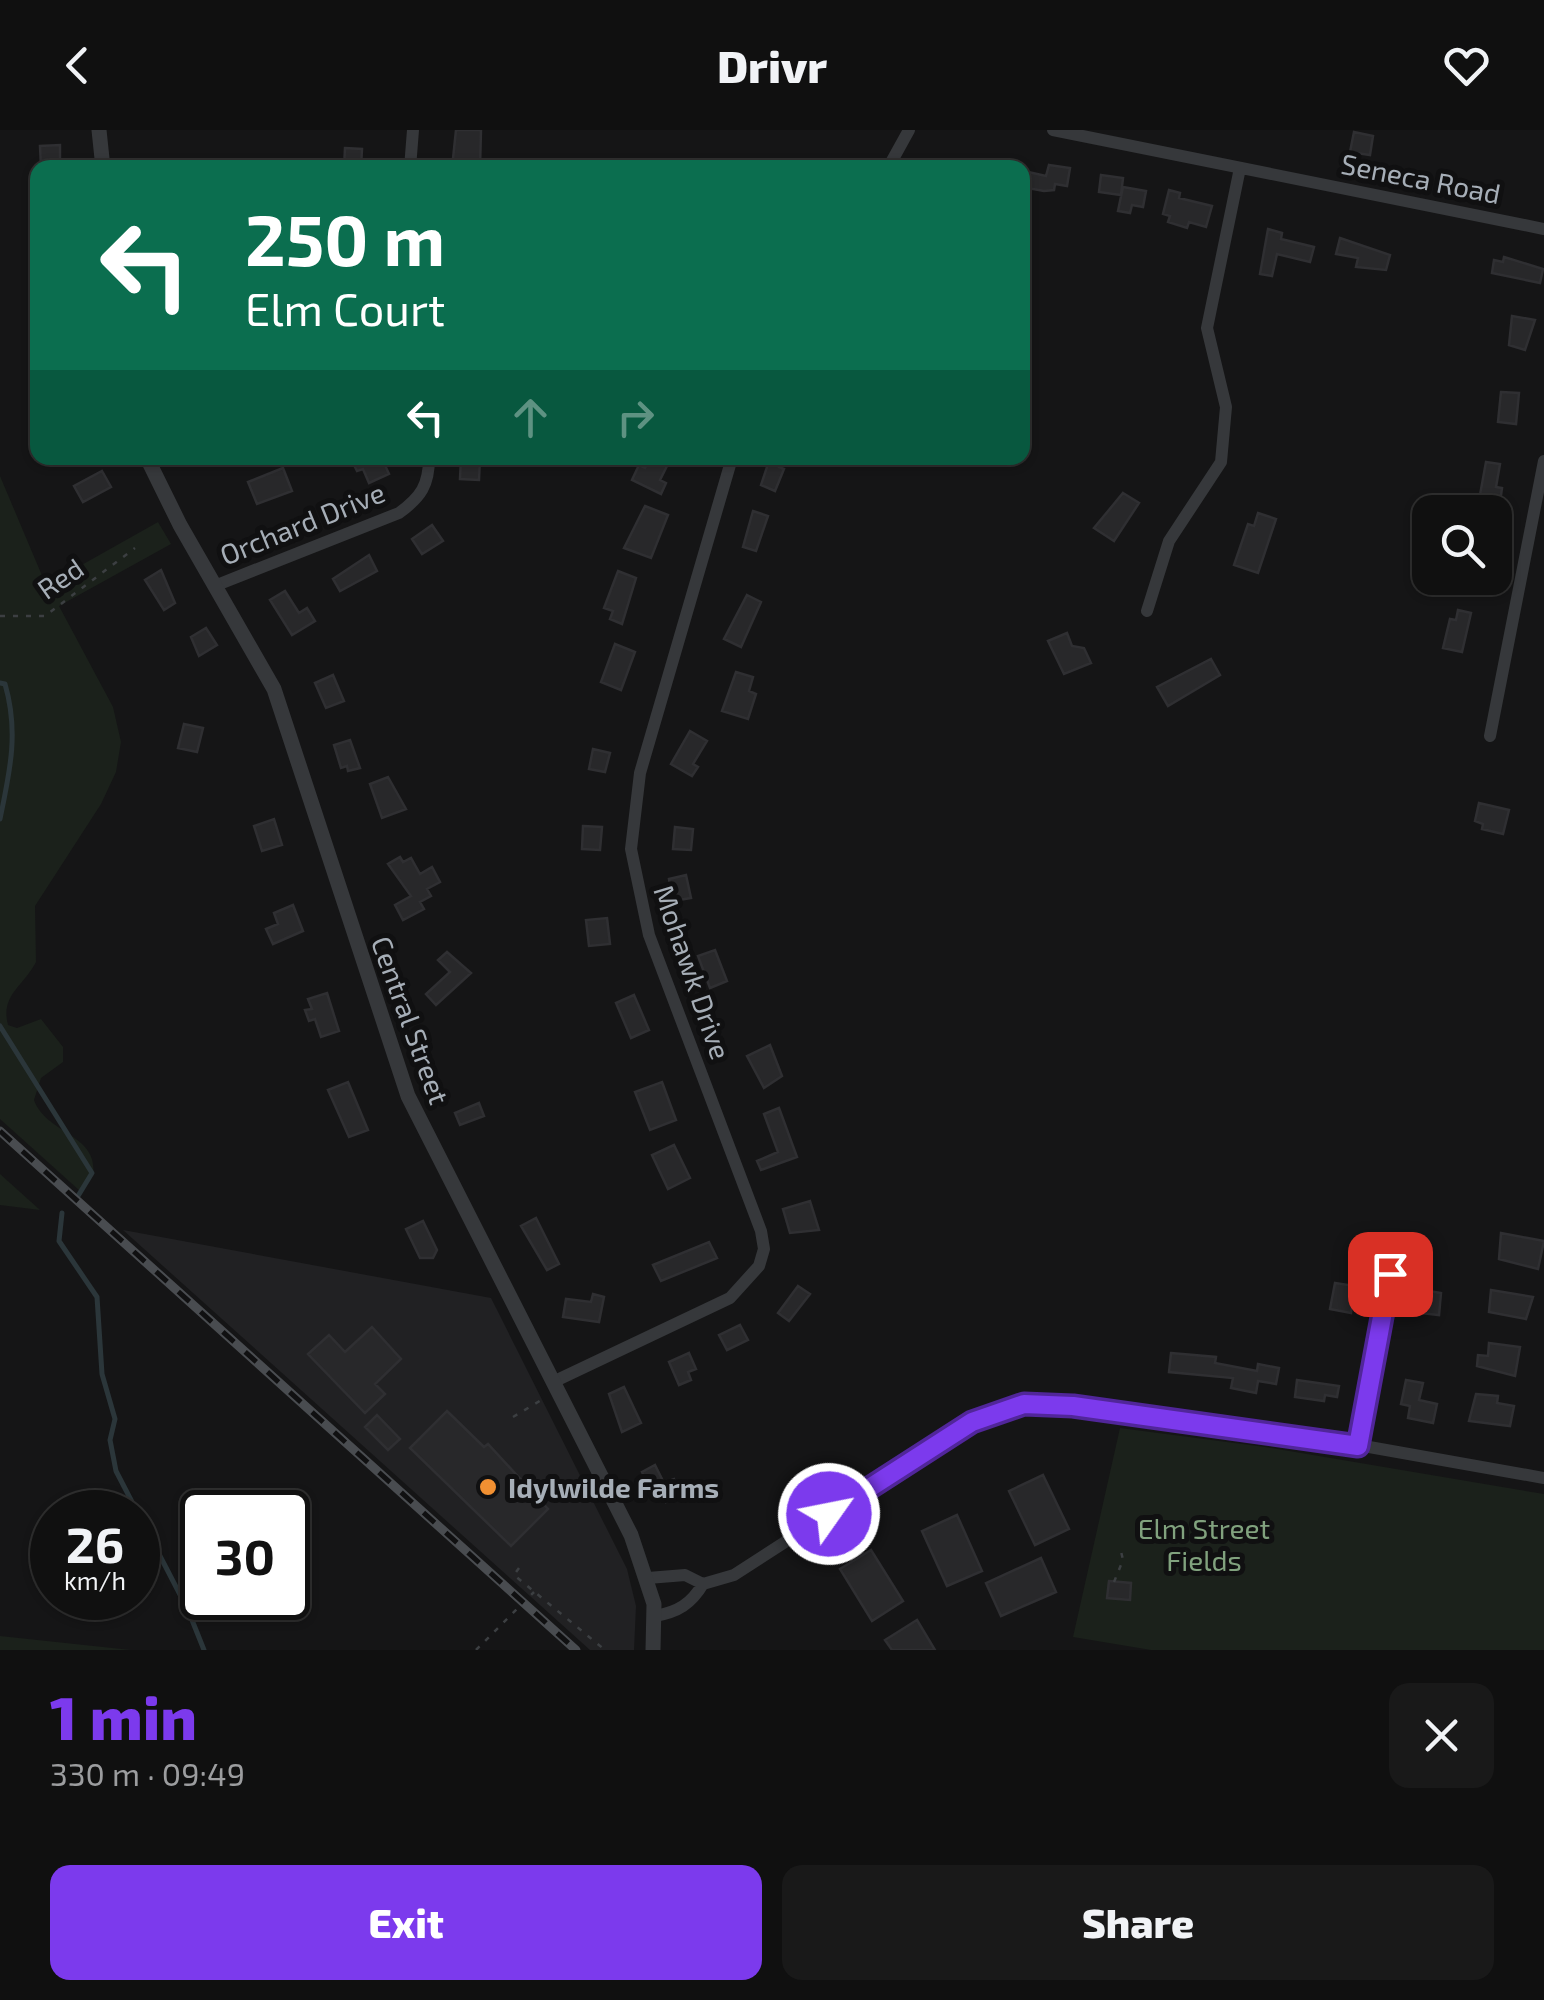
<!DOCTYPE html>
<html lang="en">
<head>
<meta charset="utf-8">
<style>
	:root { --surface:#101010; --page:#191919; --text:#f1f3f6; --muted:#9c9d9f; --line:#303030; --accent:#7c3aed }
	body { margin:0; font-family:"Exo 2",sans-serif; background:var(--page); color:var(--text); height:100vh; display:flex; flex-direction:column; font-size:38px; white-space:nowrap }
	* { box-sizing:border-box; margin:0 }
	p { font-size:32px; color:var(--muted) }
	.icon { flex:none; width:55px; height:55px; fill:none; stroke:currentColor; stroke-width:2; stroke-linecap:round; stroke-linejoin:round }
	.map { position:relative; height:1520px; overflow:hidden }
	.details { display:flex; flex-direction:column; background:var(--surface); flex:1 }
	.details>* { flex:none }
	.banner { position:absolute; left:30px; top:30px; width:1000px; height:305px; border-radius:20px; box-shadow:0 2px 8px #0004,0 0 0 2px var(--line); background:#0b6e4f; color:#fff; overflow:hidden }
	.controls { position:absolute; left:1412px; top:365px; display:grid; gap:20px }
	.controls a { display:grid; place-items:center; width:100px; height:100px; border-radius:20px; background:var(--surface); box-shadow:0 2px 8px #0004,0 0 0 2px var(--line); font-size:50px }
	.speed { position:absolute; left:30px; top:1360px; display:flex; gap:20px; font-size:50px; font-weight:700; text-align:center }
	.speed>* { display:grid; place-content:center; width:130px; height:130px; border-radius:50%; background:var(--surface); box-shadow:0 2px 8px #0004,0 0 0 2px var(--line); line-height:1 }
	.speed small { font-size:25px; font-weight:400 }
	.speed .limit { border:5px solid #111; border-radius:15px; background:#fff; color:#111 }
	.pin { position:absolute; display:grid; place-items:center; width:85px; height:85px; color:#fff; margin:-42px; border-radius:20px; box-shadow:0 5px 15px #0006 }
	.me { position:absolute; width:110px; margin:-55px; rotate:57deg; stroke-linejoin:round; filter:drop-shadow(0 0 8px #0008) }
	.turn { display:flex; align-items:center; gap:35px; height:210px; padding:0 50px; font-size:45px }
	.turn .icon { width:130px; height:130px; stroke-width:2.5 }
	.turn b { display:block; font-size:70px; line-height:85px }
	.lanes { display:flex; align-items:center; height:95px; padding:0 50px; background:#0003; justify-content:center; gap:50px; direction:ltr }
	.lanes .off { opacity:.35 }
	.round { display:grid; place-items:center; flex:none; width:105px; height:105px; border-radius:20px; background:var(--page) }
	.head { display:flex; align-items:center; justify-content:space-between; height:170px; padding:0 50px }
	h1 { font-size:60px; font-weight:800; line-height:75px; color:var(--accent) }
	.action { display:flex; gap:20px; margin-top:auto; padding:20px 50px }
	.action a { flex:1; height:115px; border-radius:20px; background:var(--accent); color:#fff; font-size:40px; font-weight:800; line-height:115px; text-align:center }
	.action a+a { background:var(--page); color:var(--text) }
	header { display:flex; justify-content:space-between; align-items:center; height:130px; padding:0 50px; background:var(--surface); font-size:45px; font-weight:800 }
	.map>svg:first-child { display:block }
	.built { fill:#212123 }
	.green { fill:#1b211b }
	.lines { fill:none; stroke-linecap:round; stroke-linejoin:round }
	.stream { stroke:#2b363a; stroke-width:5 }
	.building { fill:#28282a; stroke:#2f2f32; stroke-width:2.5 }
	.path { stroke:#3c3f42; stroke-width:2.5; stroke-dasharray:5 8; stroke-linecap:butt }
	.minor { stroke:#36383b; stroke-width:12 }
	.tertiary { stroke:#36383b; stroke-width:15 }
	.rail-casing { stroke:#494c50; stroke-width:9 }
	.rail { stroke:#101011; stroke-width:5; stroke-dasharray:15; stroke-linecap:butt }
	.route-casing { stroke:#51269a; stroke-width:25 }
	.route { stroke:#7c3aed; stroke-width:18 }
	.poi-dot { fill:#f19032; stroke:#101011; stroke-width:4 }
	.labels { text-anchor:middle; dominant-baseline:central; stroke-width:10; stroke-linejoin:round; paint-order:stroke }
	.street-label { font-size:28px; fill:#a6aeb7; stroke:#101011 }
	.poi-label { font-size:28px; font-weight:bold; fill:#a6aeb7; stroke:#101011; text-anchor:start }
	.park-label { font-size:28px; fill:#81a27e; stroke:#101011 }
</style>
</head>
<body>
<header><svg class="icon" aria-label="back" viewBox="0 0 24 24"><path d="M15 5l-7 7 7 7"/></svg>Drivr<svg class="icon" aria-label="heart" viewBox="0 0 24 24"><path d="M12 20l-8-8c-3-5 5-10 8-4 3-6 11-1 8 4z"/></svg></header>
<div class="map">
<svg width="1544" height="1520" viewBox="0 0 1544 1520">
	<rect width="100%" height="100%" fill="#151516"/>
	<!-- built -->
	<path class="built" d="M123,1100L491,1168L627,1439L636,1476L634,1520H590Z"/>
	<!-- green -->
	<path class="green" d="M0,346L46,455L158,392L171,414L59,476L113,577L121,612L116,642L101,674L35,776L36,832C24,856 0,865 8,895L17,898L41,889L63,917V932L41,948L34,970C46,1004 99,1004 93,1045L80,1061L0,989Z
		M0,1044L40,1080L0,1075Z
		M1120,1298L1265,1317L1544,1364V1520H1151L1073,1507Z
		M0,1506L131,1520H0Z"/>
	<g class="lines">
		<!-- stream -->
		<path class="stream" d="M0,553L5,554C19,602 10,641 0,689
			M0,896L92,1043L78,1066
			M62,1083L59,1111L97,1167L102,1244L115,1289L110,1310L116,1341L188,1480L204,1520"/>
	</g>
	<!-- building -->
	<path class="building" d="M456,0H481L480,38H452Z
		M1354,2L1373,6L1370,25L1350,22Z
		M60,15V38H41L40,16Z
		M345,18L362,19L361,38H344Z
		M1049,35L1070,38L1067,56L1055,54L1054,60L1044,61L1022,57L1024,41L1046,46Z
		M1101,45L1123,48L1121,65L1099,62Z
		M1123,57L1146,61L1143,77L1132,75L1130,83L1118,81Z
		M1169,60L1180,63L1179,68L1212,76L1206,97L1189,92L1187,98L1168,92L1170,86L1163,84Z
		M1268,99L1282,103L1281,109L1314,117L1310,132L1277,124L1272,146L1260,144Z
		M1340,108L1390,125L1386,140L1356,137L1358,128L1336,124Z
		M1504,127L1543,139L1540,153L1492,143L1494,130L1503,132Z
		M1512,186L1535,190L1525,220L1509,215Z
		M1501,262L1519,263L1516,294L1498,292Z
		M359,328H389L383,331L389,344L369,353L363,339L357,341L352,331Z
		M461,328H480L479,350L460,349Z
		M650,328H671L660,350L666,353L661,364L632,350L639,335L645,338Z
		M770,328L781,332L779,337L784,339L775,361L761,355Z
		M1486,332L1500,334L1496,357L1502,358L1499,380L1478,376Z
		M283,338L292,361L257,374L248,352Z
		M102,341L111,357L83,372L74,356Z
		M1123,363L1139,373L1114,411L1094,398Z
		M645,376L668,385L651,428L624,418Z
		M753,381L768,386L756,421L743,417Z
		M1258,383L1276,389L1258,443L1234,435L1248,394L1254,396Z
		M432,395L443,411L422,424L412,409Z
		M369,425L377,441L340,461L333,449Z
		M161,440L175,473L164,480L145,450Z
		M618,441L636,448L622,494L610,489L613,481L604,478Z
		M285,461L299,483L307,478L315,491L292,505L270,470Z
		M747,465L761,472L741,517L724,509Z
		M1458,480L1471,483L1462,522L1443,518L1450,489L1456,490Z
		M206,498L217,515L199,526L191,507Z
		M1067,503L1072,516L1084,518L1091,533L1064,544L1048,511Z
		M615,514L635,522L621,560L601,552Z
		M1211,529L1220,545L1168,576L1157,557Z
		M736,542L753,547L749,561L756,564L748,589L722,581Z
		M333,545L344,571L326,578L315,553Z
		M184,594L203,598L197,622L178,618Z
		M690,601L707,611L693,634L698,637L692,646L671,634Z
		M350,610L360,638L348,641L347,636L341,638L334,615Z
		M593,619L610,623L605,642L589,639Z
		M388,647L406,679L382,688L370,654Z
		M1479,673L1509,680L1503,704L1482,699L1483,694L1475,691Z
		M274,689L282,715L262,721L254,696Z
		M583,696L602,697L600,720L582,719Z
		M675,697L693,699L691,720L673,719Z
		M400,727L403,732L411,728L420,744L432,737L440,752L427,759L431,766L420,772L424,779L403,790L395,775L411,766L388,734Z
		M686,745L691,768L673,771L669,749Z
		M293,775L303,801L273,814L266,799L278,794L274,783Z
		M607,788L610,814L589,816L586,790Z
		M715,820L727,851L710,858L698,826Z
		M447,822L471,843L436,875L426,864L450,842L438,830Z
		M327,863L339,901L321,907L315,889L309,891L305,880L312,879L308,869Z
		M634,865L649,900L631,908L616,873Z
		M770,915L782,946L764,958L747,926Z
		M348,952L368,1000L349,1007L328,960Z
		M662,952L676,990L650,1000L635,962Z
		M479,973L484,986L460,995L455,983Z
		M779,978L797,1027L761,1040L757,1031L778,1022L764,984Z
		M674,1015L690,1048L668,1059L652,1025Z
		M810,1071L819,1100L790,1103L783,1079Z
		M536,1088L559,1134L547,1140L521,1096Z
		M423,1091L437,1120L433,1128H420L406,1099Z
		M1501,1103L1544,1111L1538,1139L1499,1129Z
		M709,1112L717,1128L661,1151L653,1135Z
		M1335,1153L1355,1156L1351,1183L1330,1179Z
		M798,1156L810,1164L789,1191L778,1183Z
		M1423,1160L1441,1163L1439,1185L1420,1183Z
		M1491,1160L1533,1167L1526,1189L1489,1182Z
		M593,1164L604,1167L599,1192L563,1187L566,1169L591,1172Z
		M740,1195L748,1210L727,1220L719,1205Z
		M372,1197L401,1229L375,1254L385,1264L365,1283L308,1224L329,1205L345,1222Z
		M1489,1213L1520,1217L1515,1246L1477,1236L1478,1225L1488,1226Z
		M689,1223L696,1239L688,1242L691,1250L679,1255L669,1232Z
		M1171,1223L1216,1227L1215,1233L1257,1241L1258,1234L1279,1238L1276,1254L1258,1251L1256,1263L1231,1258L1233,1248L1169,1242Z
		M1297,1250L1339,1256L1337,1267L1325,1265L1324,1271L1295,1267Z
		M1406,1250L1423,1253L1419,1270L1437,1274L1433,1293L1408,1288L1410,1276L1401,1274Z
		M624,1257L641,1293L622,1302L609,1264Z
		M1476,1264L1498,1266L1497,1273L1514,1276L1510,1296L1469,1291Z
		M447,1281L484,1317L488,1314L548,1379L511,1416L410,1318Z
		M377,1285L400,1309L388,1320L365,1297Z
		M655,1335L664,1353L674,1349L681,1364L666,1372L659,1356L651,1360L642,1342Z
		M1043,1345L1069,1399L1035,1415L1009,1361Z
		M957,1385L982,1441L947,1456L922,1401Z
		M871,1420L903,1471L872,1491L840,1439Z
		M1041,1428L1056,1462L1001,1486L986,1453Z
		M1109,1451L1131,1453L1130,1470L1107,1468Z
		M917,1490L935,1520H892L885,1510Z"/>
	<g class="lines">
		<!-- path -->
		<path class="path" d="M0,486H45L135,418
			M513,1287L543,1269
			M519,1438L514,1445L605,1520
			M1114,1452L1123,1430L1120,1417
			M476,1520L534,1462"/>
		<!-- minor -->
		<path class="minor" d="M1053,0L1544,99
			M410,38L413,0
			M888,38L909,0
			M217,455L399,383C421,367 429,355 429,328
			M1147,481L1169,411L1221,332L1226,277L1207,198L1240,38
			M1490,606L1544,331
			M553,1252L730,1168L759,1136L764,1119L761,1101L649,805L631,719L640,643L732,328
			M1358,1315L1390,1144
			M648,1448L685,1445L703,1454L734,1445L960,1299L1006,1278L1051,1274L1358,1315L1544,1348
			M655,1486C678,1482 691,1474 703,1454"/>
		<!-- tertiary -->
		<path class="tertiary" d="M99,0L103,38
			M147,328L180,395L274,559L408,966L631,1405L654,1474L653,1520"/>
		<defs>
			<path id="rail" d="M0,1001L576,1520"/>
		</defs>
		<!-- rail casing -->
		<use href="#rail" class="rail-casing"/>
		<!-- rail -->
		<use href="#rail" class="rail"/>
	</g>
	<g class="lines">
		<defs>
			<path id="route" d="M829,1384L972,1292L1024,1274L1073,1276L1358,1316L1390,1144"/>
		</defs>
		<!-- route casing -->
		<use href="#route" class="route-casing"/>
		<!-- route -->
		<use href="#route" class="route"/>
	</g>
	<!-- markers -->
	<circle class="poi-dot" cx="488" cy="1357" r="10"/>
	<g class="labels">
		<!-- street labels -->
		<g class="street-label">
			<text transform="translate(1421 48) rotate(11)">Seneca Road</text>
			<text transform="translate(302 393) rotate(-22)">Orchard Drive</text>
			<text transform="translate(60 448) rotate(-35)">Red</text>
			<text transform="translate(693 842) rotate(71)">Mohawk Drive</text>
			<text transform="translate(411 890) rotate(70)">Central Street</text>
		</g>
		<!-- poi labels -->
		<g class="poi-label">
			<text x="508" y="1357">Idylwilde Farms</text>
		</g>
		<!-- park labels -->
		<g class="park-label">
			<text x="1204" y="1398">Elm Street<tspan x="1204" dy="32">Fields</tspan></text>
		</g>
	</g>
</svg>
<div class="controls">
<a><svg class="icon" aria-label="search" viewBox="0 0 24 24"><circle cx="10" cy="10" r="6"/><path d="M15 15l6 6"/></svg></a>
</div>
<div class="speed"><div>26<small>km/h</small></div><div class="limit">30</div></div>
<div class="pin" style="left:1390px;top:1144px;background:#d93025"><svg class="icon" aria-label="arrive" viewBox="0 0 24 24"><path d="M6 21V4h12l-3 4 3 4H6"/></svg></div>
<svg class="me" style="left:829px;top:1384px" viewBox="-20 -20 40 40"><circle r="17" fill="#7c3aed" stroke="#fff" stroke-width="3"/><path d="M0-11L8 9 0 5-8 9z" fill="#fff"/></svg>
<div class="banner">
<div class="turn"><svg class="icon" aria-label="left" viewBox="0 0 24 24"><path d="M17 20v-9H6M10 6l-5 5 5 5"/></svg><div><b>250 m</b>Elm Court</div></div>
<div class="lanes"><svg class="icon" aria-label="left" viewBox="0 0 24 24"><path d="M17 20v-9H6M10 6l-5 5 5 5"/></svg><svg class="icon off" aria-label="ahead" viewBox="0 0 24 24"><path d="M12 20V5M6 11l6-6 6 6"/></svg><svg class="icon off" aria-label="right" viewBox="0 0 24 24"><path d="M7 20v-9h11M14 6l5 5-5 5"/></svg></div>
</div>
</div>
<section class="details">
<div class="head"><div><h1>1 min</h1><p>330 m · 09:49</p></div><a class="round"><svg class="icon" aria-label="close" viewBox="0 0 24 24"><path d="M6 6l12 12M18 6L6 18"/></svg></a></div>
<div class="action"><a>Exit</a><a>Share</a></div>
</section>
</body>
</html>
